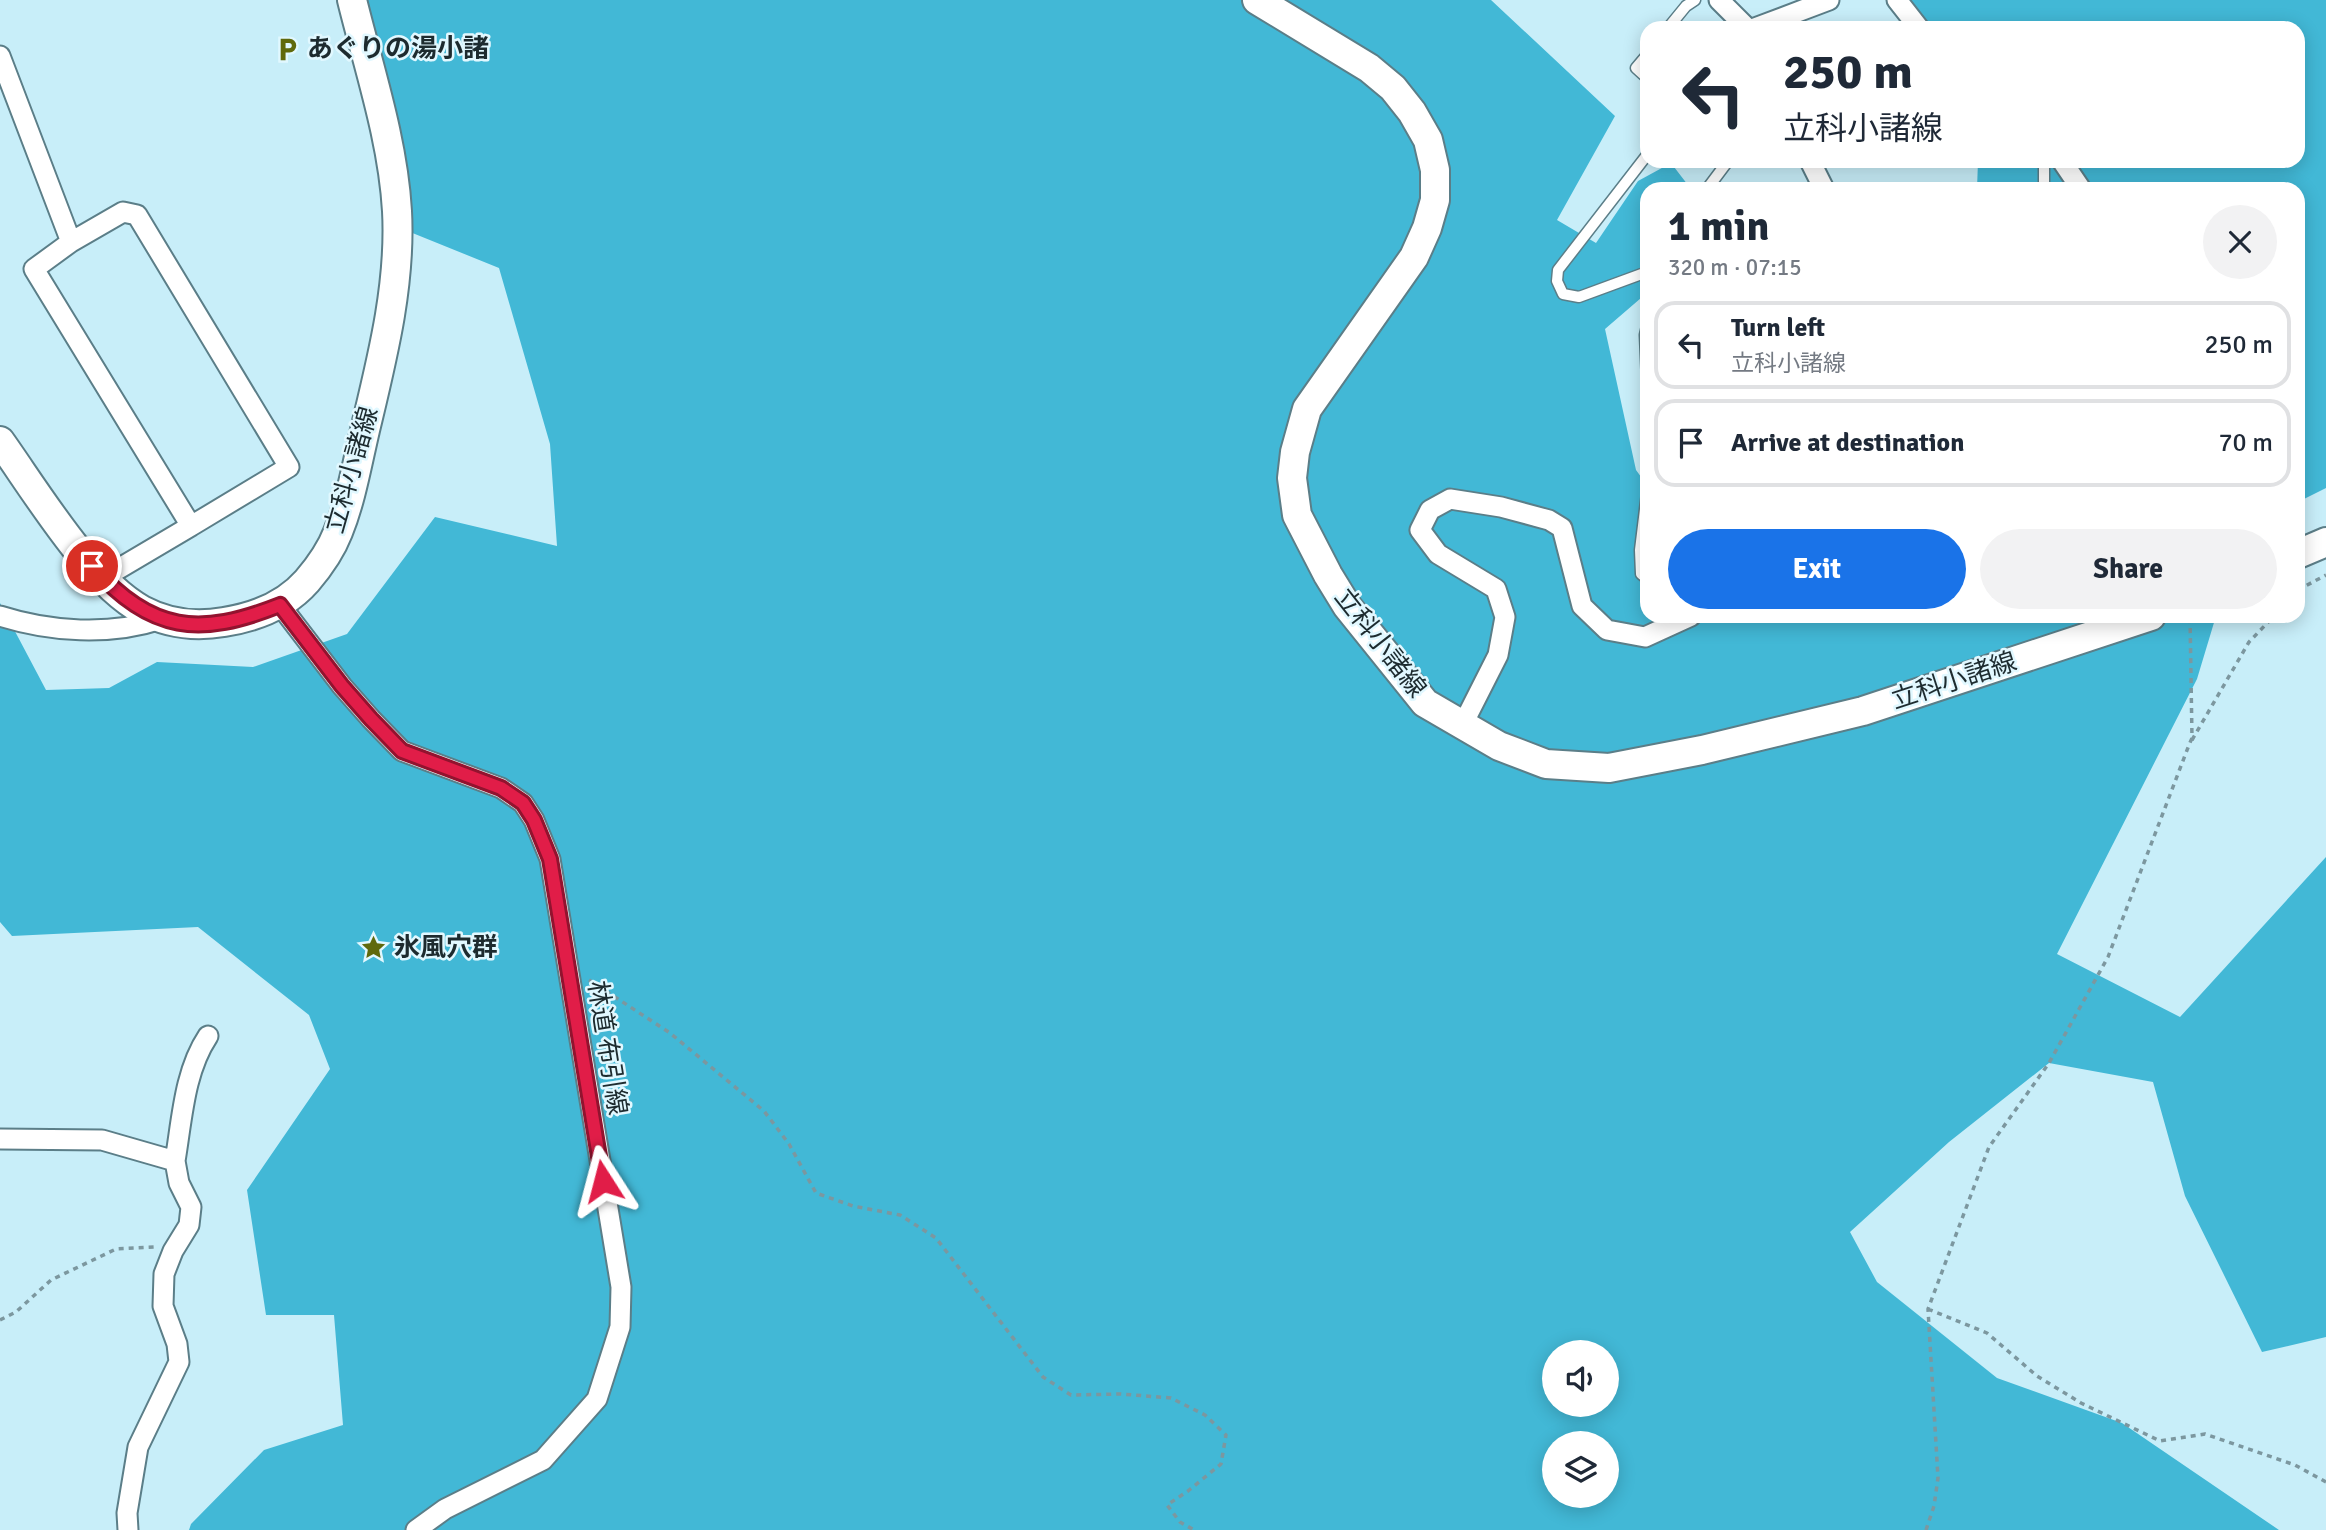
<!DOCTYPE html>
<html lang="en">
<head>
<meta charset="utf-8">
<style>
	:root { --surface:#fff; --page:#f2f2f3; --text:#1f2937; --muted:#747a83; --line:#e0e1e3; --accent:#1a73e8 }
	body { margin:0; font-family:Signika,"Noto Sans JP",sans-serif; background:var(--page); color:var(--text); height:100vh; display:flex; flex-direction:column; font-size:26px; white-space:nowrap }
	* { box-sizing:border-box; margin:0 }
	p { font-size:23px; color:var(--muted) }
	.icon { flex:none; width:38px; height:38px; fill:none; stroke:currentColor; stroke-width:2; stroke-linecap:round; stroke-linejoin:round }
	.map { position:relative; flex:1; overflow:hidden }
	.sheet { position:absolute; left:1640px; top:182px; width:665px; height:441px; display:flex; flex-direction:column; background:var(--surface); border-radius:21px; box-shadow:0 4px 18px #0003 }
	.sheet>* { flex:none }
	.hud { position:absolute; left:1640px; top:21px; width:665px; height:147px; border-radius:21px; box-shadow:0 4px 18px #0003; background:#fff; color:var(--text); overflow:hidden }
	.controls { position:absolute; left:1542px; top:1340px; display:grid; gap:14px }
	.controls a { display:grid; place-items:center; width:77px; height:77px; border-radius:50%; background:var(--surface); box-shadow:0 4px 18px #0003; font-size:35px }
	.pin { position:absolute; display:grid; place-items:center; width:60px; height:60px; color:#fff; margin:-30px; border:4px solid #fff; border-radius:50%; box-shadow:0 2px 7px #0007 }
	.me { position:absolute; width:77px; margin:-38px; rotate:351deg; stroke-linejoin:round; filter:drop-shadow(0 0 5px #0008) }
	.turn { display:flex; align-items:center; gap:24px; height:147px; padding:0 28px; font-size:32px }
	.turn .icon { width:91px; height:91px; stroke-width:2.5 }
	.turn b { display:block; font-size:49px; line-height:60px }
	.round { display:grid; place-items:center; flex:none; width:74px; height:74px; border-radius:37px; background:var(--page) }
	.summary { display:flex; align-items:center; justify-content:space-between; height:119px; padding:0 28px }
	h1 { font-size:42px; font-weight:700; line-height:52px }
	.cta { display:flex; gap:14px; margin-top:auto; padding:14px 28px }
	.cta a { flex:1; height:80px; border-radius:42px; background:var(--accent); color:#fff; font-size:28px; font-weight:700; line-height:80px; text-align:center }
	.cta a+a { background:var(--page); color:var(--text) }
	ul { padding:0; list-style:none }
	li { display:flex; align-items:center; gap:21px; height:88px; margin:0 14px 10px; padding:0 14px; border:4px solid var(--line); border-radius:21px }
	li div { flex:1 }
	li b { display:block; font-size:26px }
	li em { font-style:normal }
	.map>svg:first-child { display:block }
	.forest { fill:#42b8d6; fill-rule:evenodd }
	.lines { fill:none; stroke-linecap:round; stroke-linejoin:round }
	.service-casing { stroke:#5b7e88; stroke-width:13 }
	.minor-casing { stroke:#5b7e88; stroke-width:23 }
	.secondary-casing { stroke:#5b7e88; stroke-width:32 }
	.path { stroke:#7c979f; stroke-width:3.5; stroke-dasharray:5 5; stroke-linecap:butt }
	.service { stroke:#fff; stroke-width:10 }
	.minor { stroke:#fff; stroke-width:19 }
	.secondary { stroke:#fff; stroke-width:28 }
	.route-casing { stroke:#92132f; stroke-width:18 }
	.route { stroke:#e11d48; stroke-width:12 }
	.labels { text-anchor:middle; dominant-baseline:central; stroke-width:5; stroke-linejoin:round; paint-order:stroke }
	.poi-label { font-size:26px; font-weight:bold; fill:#1d2b2f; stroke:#e1f8ff; text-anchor:start }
	.street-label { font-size:26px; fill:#1d2b2f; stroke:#e1f8ff }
</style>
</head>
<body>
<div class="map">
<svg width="2326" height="1530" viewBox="0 0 2326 1530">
	<rect width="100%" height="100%" fill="#c8eef9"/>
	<!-- forest -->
	<path class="forest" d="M361,0H1491L1615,116L1557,220L1596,243L1638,181L1671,163L1691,189H1647V286L1641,298L1605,329L1636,470L1647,485V616H2216L2197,679L2057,954L2180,1017L2326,857V1337L2262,1352L2185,1196L2153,1082L2049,1063L1949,1142L1850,1232L1877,1282L1997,1378L2122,1423L2279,1530H189L191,1524L264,1450L343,1425L334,1315H266L247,1190L330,1069L309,1015L198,927L12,936L0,922V603L46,690L109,688L157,662L253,667L347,634L435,517L557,546L550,444L499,268L410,232ZM1554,1353H1606V1405H1554ZM1554,1444H1606V1496H1554Z
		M1899,0H2326V488L2298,502V189H1977L1978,161H2298V28H1906Z"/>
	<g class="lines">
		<defs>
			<path id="service" d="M1668,28L1686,6L1695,0
				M1647,55L1636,68L1647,78
				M1647,155L1558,270L1557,281L1563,294L1579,297L1647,272
				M1707,189L1728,161
				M2044,189V161
				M1647,326L1645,335L1647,381
				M1647,493L1640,550L1641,574L1647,579"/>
			<path id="minor" d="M1719,0L1747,28
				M1897,0L1919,28
				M1755,28L1829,0
				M0,56L71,242
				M1810,161L1824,189
				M2062,161L2081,189
				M123,212L137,215L289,467L191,526L34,269L71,242Z
				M103,578L191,526
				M280,605L342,686L371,719L402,751L501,788L523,803L534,820L550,859L621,1287L620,1327L597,1399L543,1460L445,1509L416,1530
				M0,616C50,632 110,636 161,619
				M1462,726L1498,655L1505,617L1496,589L1438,554L1420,530L1430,510L1450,499L1501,507L1549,520L1562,528L1582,606L1607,630L1645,637L1691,616
				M0,1139L102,1140L175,1161L179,1183L191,1207L189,1225L173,1251L164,1274L163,1306L177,1344L179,1362L138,1447L127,1513L128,1530
				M175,1161C182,1120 184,1072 208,1036"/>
			<path id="secondary" d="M1257,0L1369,68L1393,88L1412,112L1428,140L1435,170V200L1427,228L1414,257L1307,409L1295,452L1292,478L1297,515L1328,575L1347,606L1425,703L1499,746L1546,764L1609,768L1702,750L1863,711L2151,616
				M0,441C35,490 90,582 142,610C168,624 195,627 224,622C256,617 285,606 307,581C319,567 331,550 338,532C351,500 357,464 365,430C382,359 401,285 397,211C393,140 369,69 352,0
				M2298,554L2326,542"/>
		</defs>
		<!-- service casing -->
		<use href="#service" class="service-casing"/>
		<!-- minor casing -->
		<use href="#minor" class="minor-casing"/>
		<!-- secondary casing -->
		<use href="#secondary" class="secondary-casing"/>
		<!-- path -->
		<path class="path" d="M2298,590L2326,575
			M2192,740L2249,642L2274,616
			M589,980L670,1033L764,1111L789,1144L816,1193L853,1206L900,1215L936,1238L1043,1377L1071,1395L1121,1394L1171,1398L1205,1415L1226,1435L1221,1464L1188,1491L1167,1505L1180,1522L1194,1530
			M1928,1309L1987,1333L2037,1376L2081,1403L2160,1441L2205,1434L2295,1465L2326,1482
			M0,1320L16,1312L51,1280L116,1249L155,1247
			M1926,1530L1934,1506L1938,1478L1928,1309L1989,1147L2049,1063L2108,957L2189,745L2192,738L2190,616"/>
		<!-- service -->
		<use href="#service" class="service"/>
		<!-- minor -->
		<use href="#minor" class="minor"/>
		<!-- secondary -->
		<use href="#secondary" class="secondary"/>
	</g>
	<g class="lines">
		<defs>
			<path id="route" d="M92,566C152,633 199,637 280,605L342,686L371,719L402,751L501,788L523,803L534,820L550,859L603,1181"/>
		</defs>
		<!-- route casing -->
		<use href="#route" class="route-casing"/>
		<!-- route -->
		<use href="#route" class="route"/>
	</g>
	<!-- icons -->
	<defs>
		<symbol id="parking-bare" viewBox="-9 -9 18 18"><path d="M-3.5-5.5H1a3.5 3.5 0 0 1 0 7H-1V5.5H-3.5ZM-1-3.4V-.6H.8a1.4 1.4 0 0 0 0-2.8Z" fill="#5f690c" stroke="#e1f8ff" stroke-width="2.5" paint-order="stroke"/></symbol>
		<symbol id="sight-bare" viewBox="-9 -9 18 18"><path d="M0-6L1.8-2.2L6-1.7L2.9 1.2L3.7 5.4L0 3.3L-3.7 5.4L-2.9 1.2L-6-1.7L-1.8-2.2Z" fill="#5f690c" stroke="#e1f8ff" stroke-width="2.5" paint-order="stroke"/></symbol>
	</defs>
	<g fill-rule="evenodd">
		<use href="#parking-bare" x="270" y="32" width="35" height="35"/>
		<use href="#sight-bare" x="356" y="930" width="35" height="35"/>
	</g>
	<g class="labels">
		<!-- poi labels -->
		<g class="poi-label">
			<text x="307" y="49">あぐりの湯小諸</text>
			<text x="394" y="948">氷風穴群</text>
		</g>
		<!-- street labels -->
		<g class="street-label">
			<text transform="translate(352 470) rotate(-74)">立科小諸線</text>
			<text transform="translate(1380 643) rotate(52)">立科小諸線</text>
			<text transform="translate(1954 681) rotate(-18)">立科小諸線</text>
			<text transform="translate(607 1048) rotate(81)">林道 布引線</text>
		</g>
	</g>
</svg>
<div class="controls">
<a><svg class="icon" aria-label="sound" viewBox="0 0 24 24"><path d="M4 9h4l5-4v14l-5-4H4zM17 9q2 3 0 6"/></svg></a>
<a><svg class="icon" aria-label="layers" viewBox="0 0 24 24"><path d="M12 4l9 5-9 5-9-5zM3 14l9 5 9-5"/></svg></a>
</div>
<div class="pin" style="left:92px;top:566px;background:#d93025"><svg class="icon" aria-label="arrive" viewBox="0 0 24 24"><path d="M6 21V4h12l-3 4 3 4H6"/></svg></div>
<svg class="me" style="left:603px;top:1181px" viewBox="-20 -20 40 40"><path d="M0-17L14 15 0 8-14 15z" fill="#e11d48" stroke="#fff" stroke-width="4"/></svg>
<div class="hud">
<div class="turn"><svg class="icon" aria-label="left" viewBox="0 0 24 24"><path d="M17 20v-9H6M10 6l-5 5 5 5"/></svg><div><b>250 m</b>立科小諸線</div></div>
</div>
<section class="sheet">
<div class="summary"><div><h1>1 min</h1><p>320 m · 07:15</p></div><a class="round"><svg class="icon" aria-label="close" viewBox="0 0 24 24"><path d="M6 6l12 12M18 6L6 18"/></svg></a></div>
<ul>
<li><svg class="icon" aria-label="left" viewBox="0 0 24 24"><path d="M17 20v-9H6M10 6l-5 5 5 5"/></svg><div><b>Turn left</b><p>立科小諸線</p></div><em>250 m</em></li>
<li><svg class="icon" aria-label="arrive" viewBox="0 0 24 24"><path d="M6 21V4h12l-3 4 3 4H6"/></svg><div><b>Arrive at destination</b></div><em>70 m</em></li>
</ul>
<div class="cta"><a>Exit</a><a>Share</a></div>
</section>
</div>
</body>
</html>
